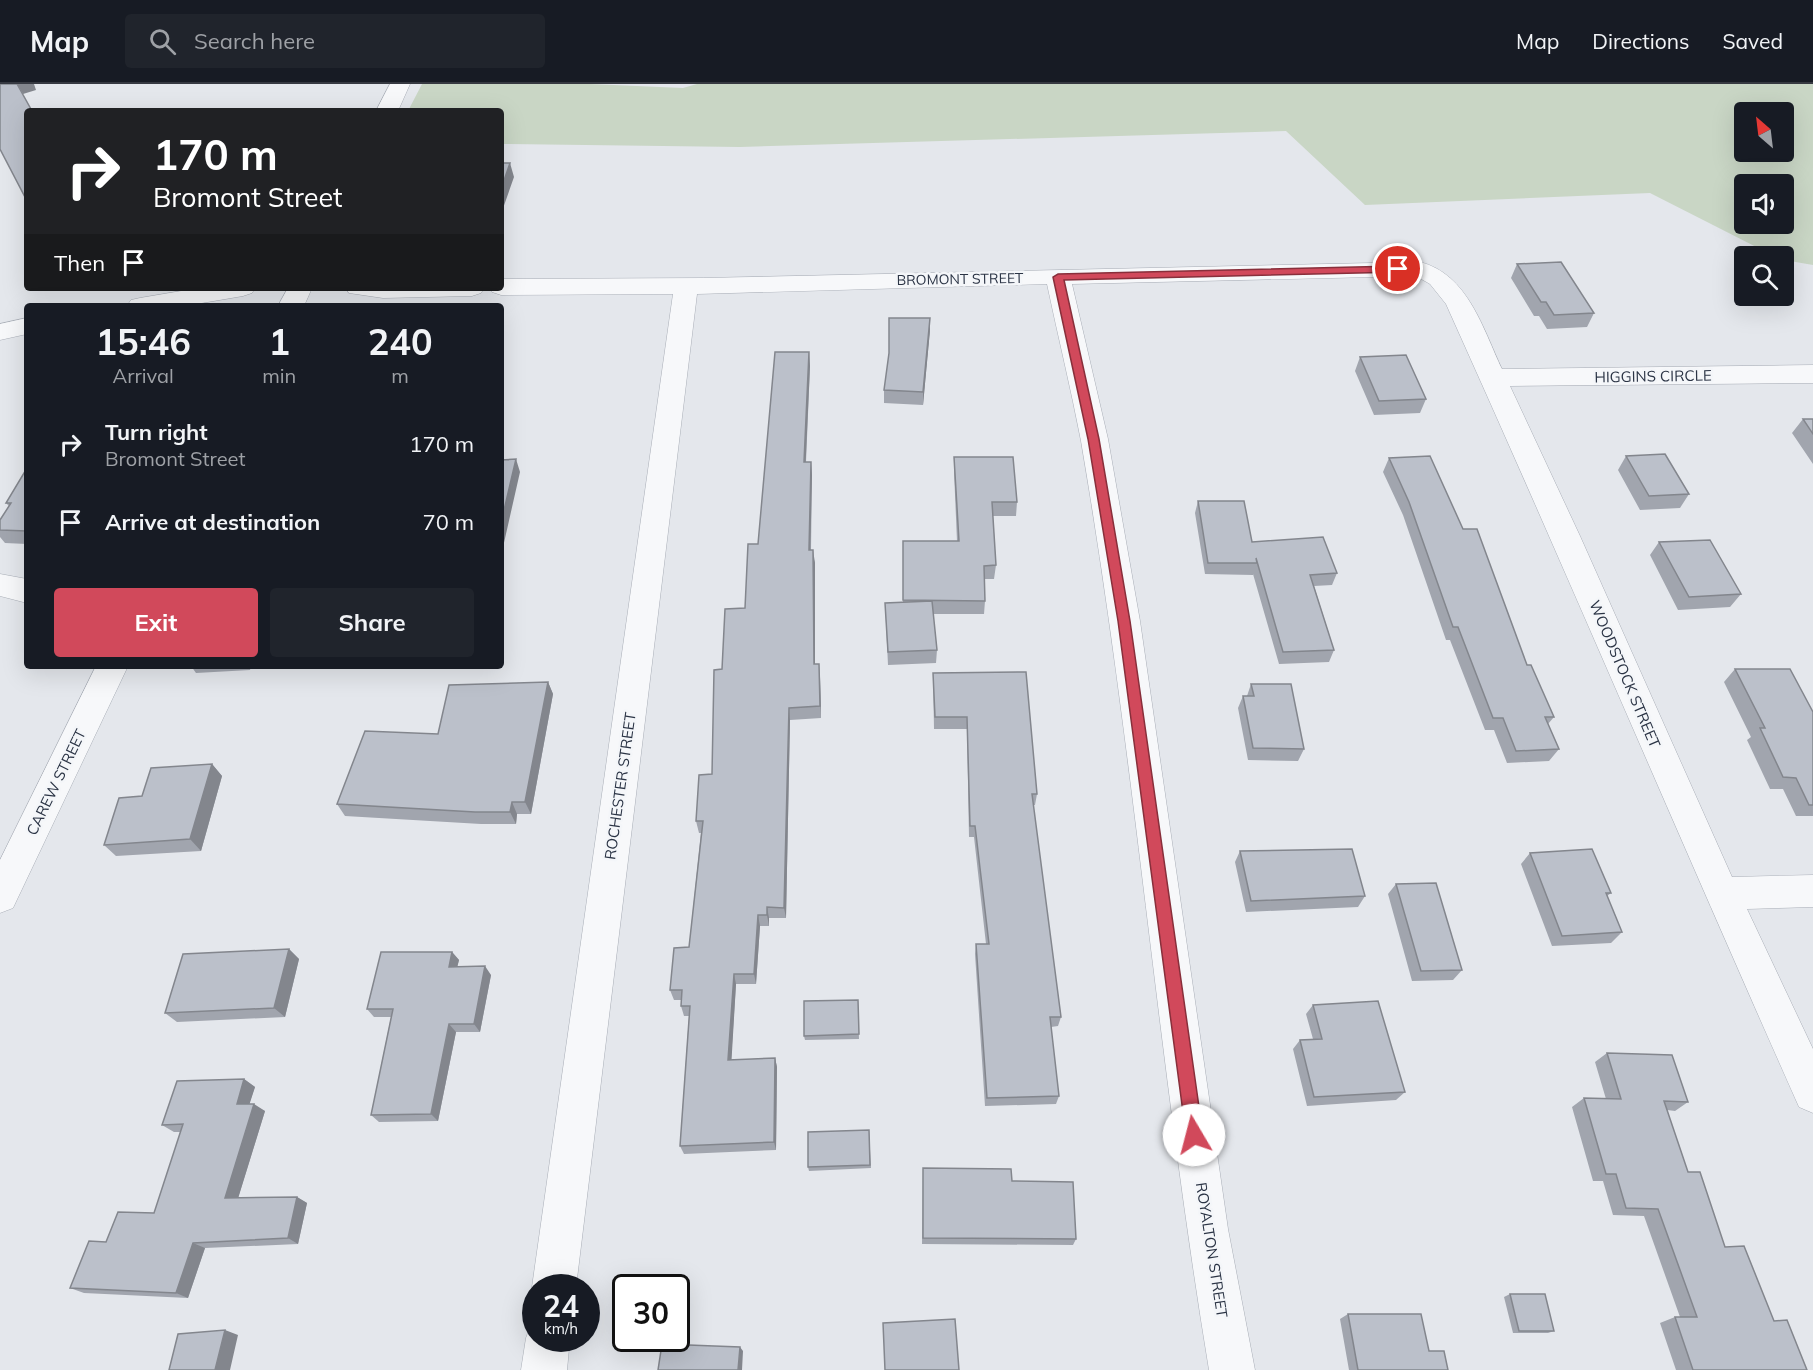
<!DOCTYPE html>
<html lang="en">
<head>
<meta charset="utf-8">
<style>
	:root { --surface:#171b24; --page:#20242c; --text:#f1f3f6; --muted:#9ea1a6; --line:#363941; --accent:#d1495b }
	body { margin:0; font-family:Mulish,sans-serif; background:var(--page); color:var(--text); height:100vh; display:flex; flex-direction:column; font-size:22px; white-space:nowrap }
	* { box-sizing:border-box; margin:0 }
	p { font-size:20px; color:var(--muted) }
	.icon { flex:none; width:33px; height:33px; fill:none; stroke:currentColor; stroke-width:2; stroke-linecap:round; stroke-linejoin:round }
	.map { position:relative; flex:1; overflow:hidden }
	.drawer { position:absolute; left:24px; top:219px; width:480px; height:366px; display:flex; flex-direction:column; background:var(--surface); border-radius:6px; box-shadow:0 6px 24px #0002 }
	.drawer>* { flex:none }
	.banner { position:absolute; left:24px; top:24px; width:480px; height:183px; border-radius:6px; box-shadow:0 6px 24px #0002; background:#202124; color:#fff; overflow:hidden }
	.needle { width:39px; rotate:332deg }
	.buttons { position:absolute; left:1734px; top:18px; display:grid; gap:12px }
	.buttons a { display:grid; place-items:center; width:60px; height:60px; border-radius:6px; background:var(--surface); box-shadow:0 6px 24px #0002; font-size:30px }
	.speed { position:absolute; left:522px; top:1190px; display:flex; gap:12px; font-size:30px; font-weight:700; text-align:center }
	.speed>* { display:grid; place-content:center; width:78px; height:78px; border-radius:50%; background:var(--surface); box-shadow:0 6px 24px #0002; line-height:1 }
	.speed small { font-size:15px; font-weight:400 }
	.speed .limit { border:3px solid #111; border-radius:9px; background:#fff; color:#111 }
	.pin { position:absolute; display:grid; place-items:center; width:51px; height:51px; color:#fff; margin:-26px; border:3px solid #fff; border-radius:50%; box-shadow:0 2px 6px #0007 }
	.me { position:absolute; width:66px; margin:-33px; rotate:352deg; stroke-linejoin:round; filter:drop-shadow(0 0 4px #0008) }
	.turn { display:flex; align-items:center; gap:21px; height:126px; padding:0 30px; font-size:27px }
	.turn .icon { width:78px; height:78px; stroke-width:2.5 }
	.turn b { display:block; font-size:42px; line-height:51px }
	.then { display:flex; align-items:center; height:57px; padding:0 30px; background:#0003; gap:12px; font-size:22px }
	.eta { display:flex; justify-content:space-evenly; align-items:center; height:102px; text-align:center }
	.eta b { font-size:36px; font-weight:700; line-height:42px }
	.primary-button { display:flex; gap:12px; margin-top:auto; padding:12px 30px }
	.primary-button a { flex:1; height:69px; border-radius:6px; background:var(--accent); color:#fff; font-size:24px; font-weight:700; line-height:69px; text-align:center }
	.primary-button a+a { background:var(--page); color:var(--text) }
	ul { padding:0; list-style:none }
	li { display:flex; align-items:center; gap:18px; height:78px; padding:0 30px }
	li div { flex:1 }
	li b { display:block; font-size:22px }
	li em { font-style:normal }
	header { display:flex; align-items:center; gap:36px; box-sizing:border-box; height:84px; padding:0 30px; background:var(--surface); border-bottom:2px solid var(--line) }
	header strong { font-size:28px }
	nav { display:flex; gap:33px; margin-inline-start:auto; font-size:21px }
	.search { width:420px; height:54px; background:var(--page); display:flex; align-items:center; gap:15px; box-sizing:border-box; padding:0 21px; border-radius:6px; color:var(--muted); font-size:22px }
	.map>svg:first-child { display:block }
	.green { fill:#c9d6c5; fill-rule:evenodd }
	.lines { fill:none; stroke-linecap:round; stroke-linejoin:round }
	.minor-casing { stroke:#a9aeb7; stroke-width:1 }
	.tertiary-casing { stroke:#a9aeb7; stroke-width:1 }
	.minor { fill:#f7f8fa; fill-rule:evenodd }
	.tertiary { fill:#f7f8fa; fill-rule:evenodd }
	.wall { fill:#a1a5ae }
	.shaded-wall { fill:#83868d }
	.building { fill:#bbc0ca; stroke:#83868d; stroke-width:1.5 }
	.route { fill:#d1495b; stroke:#882f3b; stroke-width:1.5 }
	.labels { text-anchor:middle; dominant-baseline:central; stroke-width:5; stroke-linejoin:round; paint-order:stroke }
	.far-street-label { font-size:14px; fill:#2b3445; stroke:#f4f6f9 }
	.street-label { font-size:15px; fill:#2b3445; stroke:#f4f6f9 }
</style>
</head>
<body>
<header>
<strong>Map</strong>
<div class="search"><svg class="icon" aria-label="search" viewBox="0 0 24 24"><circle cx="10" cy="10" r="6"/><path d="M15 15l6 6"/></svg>Search here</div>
<nav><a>Map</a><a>Directions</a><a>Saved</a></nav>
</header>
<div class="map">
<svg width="1813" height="1286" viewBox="0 0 1813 1286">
	<rect width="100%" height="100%" fill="#e4e7ec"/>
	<!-- green -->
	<path class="green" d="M422,0H590L683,4L697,0H1813V181L1784,176V172H1774L1650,109L1365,121L1286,47L740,63L501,60V27H408ZM1744,28H1784V68H1744ZM1744,100H1784V140H1744Z"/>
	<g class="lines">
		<defs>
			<path id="minor" d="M1420,178C1468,190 1483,245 1502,285L1813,281V299L1510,302L1580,452L1732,793L1813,791V823L1747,825L1813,965V1029L1799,1023C1680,756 1566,486 1446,220L1430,200L1416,192L1072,200L1108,355L1140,537L1228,1145L1255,1286H1209C1158,978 1134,665 1081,357C1071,305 1058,252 1047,200L697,210L576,1203H536V1211L532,1203L673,210L501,211L492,208L489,204H501V195L703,194Z
				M199,204H255L252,209L243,212L184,222H127L131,216L140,214Z
				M346,204H484L481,209L472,212L383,214L349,209Z
				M27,234V250L0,256V240Z
				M0,490L27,495V519L0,512Z
				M536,1237V1254H570L567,1286H521L526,1254L532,1238Z"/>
			<path id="tertiary" d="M390,0H410L398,27H376Z
				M288,204H312L304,222H278Z
				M96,582H128L13,824L0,829V776Z"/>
		</defs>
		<!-- minor casing -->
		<use href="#minor" class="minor-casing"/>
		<!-- tertiary casing -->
		<use href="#tertiary" class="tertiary-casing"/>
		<!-- minor -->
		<use href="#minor" class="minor"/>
		<!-- tertiary -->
		<use href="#tertiary" class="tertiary"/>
	</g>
	<!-- wall -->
	<path class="wall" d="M1517,180L1594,229L1587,243L1547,245L1539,232H1534L1511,194Z
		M930,246L923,321L884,319V306Z
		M809,268L810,282L806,378H811L812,391L811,466L815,479V580L820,593L821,634L790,636L786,834H769V842H760L756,900H736L731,976L775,974L777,983L776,1066L684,1070L680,1062L689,932H684L681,922V916H674L670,906L689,863L701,749H699L696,737L712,690L722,585L745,524L758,460Z
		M1360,273L1426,315L1420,329L1374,331L1355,287Z
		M1803,335H1813V380L1792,349Z
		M1626,372L1689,410L1680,424L1640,426L1618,386Z
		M954,373L1017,418L1016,432H993L996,481L994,495H984L985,517L984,530H933L937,566L936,579L888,581L885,519L903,518V457H957L954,387Z
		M1389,374L1463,445L1527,581L1554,633L1548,640L1559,665L1549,677L1507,679L1494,646H1485L1450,556H1446L1403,431L1383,388Z
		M27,384V460L5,459L0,453V436L9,422L6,419Z
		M1198,417L1252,458L1337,489L1332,501L1314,502L1334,566L1329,578L1279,580L1253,490V491L1205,490L1195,429Z
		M1659,458L1741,510L1730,523L1678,526L1650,471Z
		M191,582H251L250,586L196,589Z
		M1735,585L1813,628V732H1796L1783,705H1770L1747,656L1751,653L1724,598Z
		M933,589L1037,710L1035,721H1033L1061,933L1058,942L1051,943L1059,1012L1056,1020L985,1022L975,870L976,860H986L974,753H969L967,645H934Z
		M548,598L553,610L531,730H517L516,740H481L345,732L337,720L438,650Z
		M1251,600L1304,665L1298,677L1248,676L1238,624L1243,612H1247Z
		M212,680L222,692L201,767L116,772L104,761Z
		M1240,767L1365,812L1358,823L1246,828L1235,778Z
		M1530,769L1611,809L1607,812L1622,848L1611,859L1552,862L1521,780Z
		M1396,800L1462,886L1453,896L1412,897L1388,810Z
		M289,865L299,875L285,933L177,938L165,929Z
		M452,868L459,876L457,883L491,891L480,948H456L438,1037L379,1038L371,1031L391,933H374L367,925Z
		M858,916L859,955L805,956L804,952Z
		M1313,921L1405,1008L1396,1016L1307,1022L1293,965L1300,956L1313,955L1306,930Z
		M1607,969L1688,1018L1675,1027L1667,1026L1688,1088L1725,1163L1807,1286H1676L1660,1239L1675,1233H1680L1644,1132L1613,1131L1603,1097H1593L1572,1023L1584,1014L1606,1015L1595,978Z
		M244,995L255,1003L249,1020L265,1027L238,1114L297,1113L307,1119L298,1160L205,1164L188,1214L84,1209L70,1204L106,1158L154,1129L181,1048H174L162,1041Z
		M869,1046L871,1084L809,1087L808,1083Z
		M923,1084L1012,1097L1076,1155L1073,1161L922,1160Z
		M1510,1210L1554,1247L1548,1249H1513L1504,1213Z
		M1348,1230L1429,1267L1448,1286H1349L1340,1235Z"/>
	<!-- shaded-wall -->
	<path class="shaded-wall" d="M17,0H34L36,6L23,10Z
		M510,79L514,93L501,130V105Z
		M930,234V246L923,321V308Z
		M809,268L810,282L805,392L804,378Z
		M516,375L520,388L501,472V439Z
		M811,378L812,391L810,479L809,466Z
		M813,466L815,479V593L814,580Z
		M819,580L820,593L821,634L820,622Z
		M548,598L553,610L531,730L525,718Z
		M789,624L790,636L786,834L784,824Z
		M212,680L222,692L201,767L190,755Z
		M512,718L517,730L516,740L510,728Z
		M767,823L769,834V842L767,831Z
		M758,831L760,842L756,900L754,890Z
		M289,865L299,875L285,933L274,924Z
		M452,868L459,876L455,892L449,883Z
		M485,882L491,891L480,948L474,940Z
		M734,890L736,900L731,985L728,976Z
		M449,940L456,948L438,1037L431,1030Z
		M775,974L777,983L776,1066L774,1058Z
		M244,995L255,1003L247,1028L237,1020Z
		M254,1020L265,1027L236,1121L225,1114Z
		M297,1113L307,1119L298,1160L288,1154Z
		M193,1159L205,1164L188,1214L176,1209Z
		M225,1246L238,1251L230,1286H215Z
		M740,1263L743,1267L742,1286H738Z"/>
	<!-- building -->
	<path class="building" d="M0,0H17L32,27H27V115H26L0,65Z
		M501,79H510L501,105Z
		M1561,178L1594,229L1554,231L1546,218H1541L1517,180Z
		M889,234H930L923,308L884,306L889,269Z
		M775,268H809L804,378H811L809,466H813L814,580H819L820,622L789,624L784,824L767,823V831H758L754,890H734L728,976L775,974L774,1058L680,1062L690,922H681L682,906H670L674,864L689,863L703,737H696L699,691L712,690L714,586L722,585L725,525L745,524L748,460H758Z
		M1406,271L1426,315L1379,317L1360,273Z
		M1803,335H1813V350Z
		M1665,370L1689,410L1649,412L1626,372Z
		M1430,372L1463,445H1477L1527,581H1531L1554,633H1545L1559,665L1516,667L1503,634H1493L1458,543H1453L1409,418L1389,374Z
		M954,373H1013L1017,418H992L996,481L984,482L985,517L903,516V457H959Z
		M516,375L501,439V376Z
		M27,384V447L0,446V436L11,419H6Z
		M1198,417H1244L1252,458L1323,453L1337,489L1310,491L1334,566L1283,568L1256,474L1257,479H1208Z
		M1710,456L1741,510L1689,513L1659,458Z
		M932,517L937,566L888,568L885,519Z
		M1735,585H1790L1813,628V721H1809L1796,694L1783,693L1760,644H1765Z
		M1026,588L1037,710H1032L1061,933H1050L1059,1012L987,1014L976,860H989L975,742H970L967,633H935L933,589Z
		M548,598L525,718H512L510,728H475L337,720L365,647L438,650L449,601Z
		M1251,600H1291L1304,665L1253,664L1243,612H1254Z
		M212,680L190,755L104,761L119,714L142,712L151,684Z
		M1352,765L1365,812L1251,817L1240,767Z
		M1592,765L1611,809H1606L1622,848L1562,852L1530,769Z
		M1436,799L1462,886L1421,887L1396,800Z
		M289,865L274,924L165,929L183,870Z
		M381,868H452L449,883L485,882L474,940H449L431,1030L371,1031L393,925H367Z
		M858,916L859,950L804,952V917Z
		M1378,917L1405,1008L1314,1013L1300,956L1322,955L1313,921Z
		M1607,969L1672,971L1688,1018L1664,1017L1688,1088H1700L1725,1163L1744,1162L1774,1237L1787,1236L1807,1286H1693L1675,1233H1697L1658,1125L1626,1124L1616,1090H1606L1584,1014L1621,1015Z
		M244,995L237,1020H254L225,1114L297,1113L288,1154L193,1159L176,1209L70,1204L89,1157L106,1158L118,1128L154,1129L183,1040L162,1041L177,997Z
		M869,1046L870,1081L808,1083V1048Z
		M923,1084L1011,1085L1012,1097L1073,1098L1076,1155L923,1154Z
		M1510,1210H1545L1554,1247H1519Z
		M1348,1230H1421L1429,1267H1444L1448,1286H1358Z
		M955,1235L959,1286H885L883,1239Z
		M225,1246L215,1286H169L178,1250Z
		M662,1260L740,1263L738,1286H658Z"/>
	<!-- route -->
	<path class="route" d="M1398,182L1403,185L1402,188L1064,196L1099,355L1130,537L1203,1051L1200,1057L1194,1059L1189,1057L1186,1051L1118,537L1088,355L1053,193L1058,190Z"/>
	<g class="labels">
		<!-- far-street labels -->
		<g class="far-street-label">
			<text transform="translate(960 195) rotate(-1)">BROMONT STREET</text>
		</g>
		<!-- street labels -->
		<g class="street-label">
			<text transform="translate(1653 292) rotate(-1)">HIGGINS CIRCLE</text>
			<text transform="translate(1625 590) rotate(67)">WOODSTOCK STREET</text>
			<text transform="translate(56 698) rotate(-64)">CAREW STREET</text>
			<text transform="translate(620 702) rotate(-82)">ROCHESTER STREET</text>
			<text transform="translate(1212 1166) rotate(81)">ROYALTON STREET</text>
		</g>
	</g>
</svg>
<div class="buttons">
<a><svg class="needle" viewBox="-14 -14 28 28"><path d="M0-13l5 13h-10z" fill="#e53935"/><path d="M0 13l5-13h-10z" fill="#9ea1a6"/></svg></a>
<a><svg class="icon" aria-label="sound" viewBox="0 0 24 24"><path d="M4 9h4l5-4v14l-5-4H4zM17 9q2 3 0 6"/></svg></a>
<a><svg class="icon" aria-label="search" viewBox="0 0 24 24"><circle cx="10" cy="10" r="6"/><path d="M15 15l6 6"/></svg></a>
</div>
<div class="speed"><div>24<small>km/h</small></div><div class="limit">30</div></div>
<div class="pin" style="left:1398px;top:185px;background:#d93025"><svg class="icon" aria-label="arrive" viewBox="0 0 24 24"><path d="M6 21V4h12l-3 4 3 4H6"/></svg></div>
<svg class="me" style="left:1194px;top:1051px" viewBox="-20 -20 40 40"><circle r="19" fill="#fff"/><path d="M0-13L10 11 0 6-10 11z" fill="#d1495b"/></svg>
<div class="banner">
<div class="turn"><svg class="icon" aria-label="right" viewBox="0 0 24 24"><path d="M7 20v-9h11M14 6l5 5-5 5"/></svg><div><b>170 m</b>Bromont Street</div></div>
<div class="then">Then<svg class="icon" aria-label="arrive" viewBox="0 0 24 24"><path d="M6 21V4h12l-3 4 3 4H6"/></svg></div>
</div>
<section class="drawer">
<div class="eta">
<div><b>15:46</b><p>Arrival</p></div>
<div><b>1</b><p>min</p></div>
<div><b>240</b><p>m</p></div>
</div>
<ul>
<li><svg class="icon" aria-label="right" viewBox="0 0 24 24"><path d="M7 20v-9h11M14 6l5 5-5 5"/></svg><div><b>Turn right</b><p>Bromont Street</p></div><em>170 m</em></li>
<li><svg class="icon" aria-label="arrive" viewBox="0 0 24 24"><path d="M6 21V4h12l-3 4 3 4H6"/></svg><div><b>Arrive at destination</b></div><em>70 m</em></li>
</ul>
<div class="primary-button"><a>Exit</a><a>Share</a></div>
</section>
</div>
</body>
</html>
